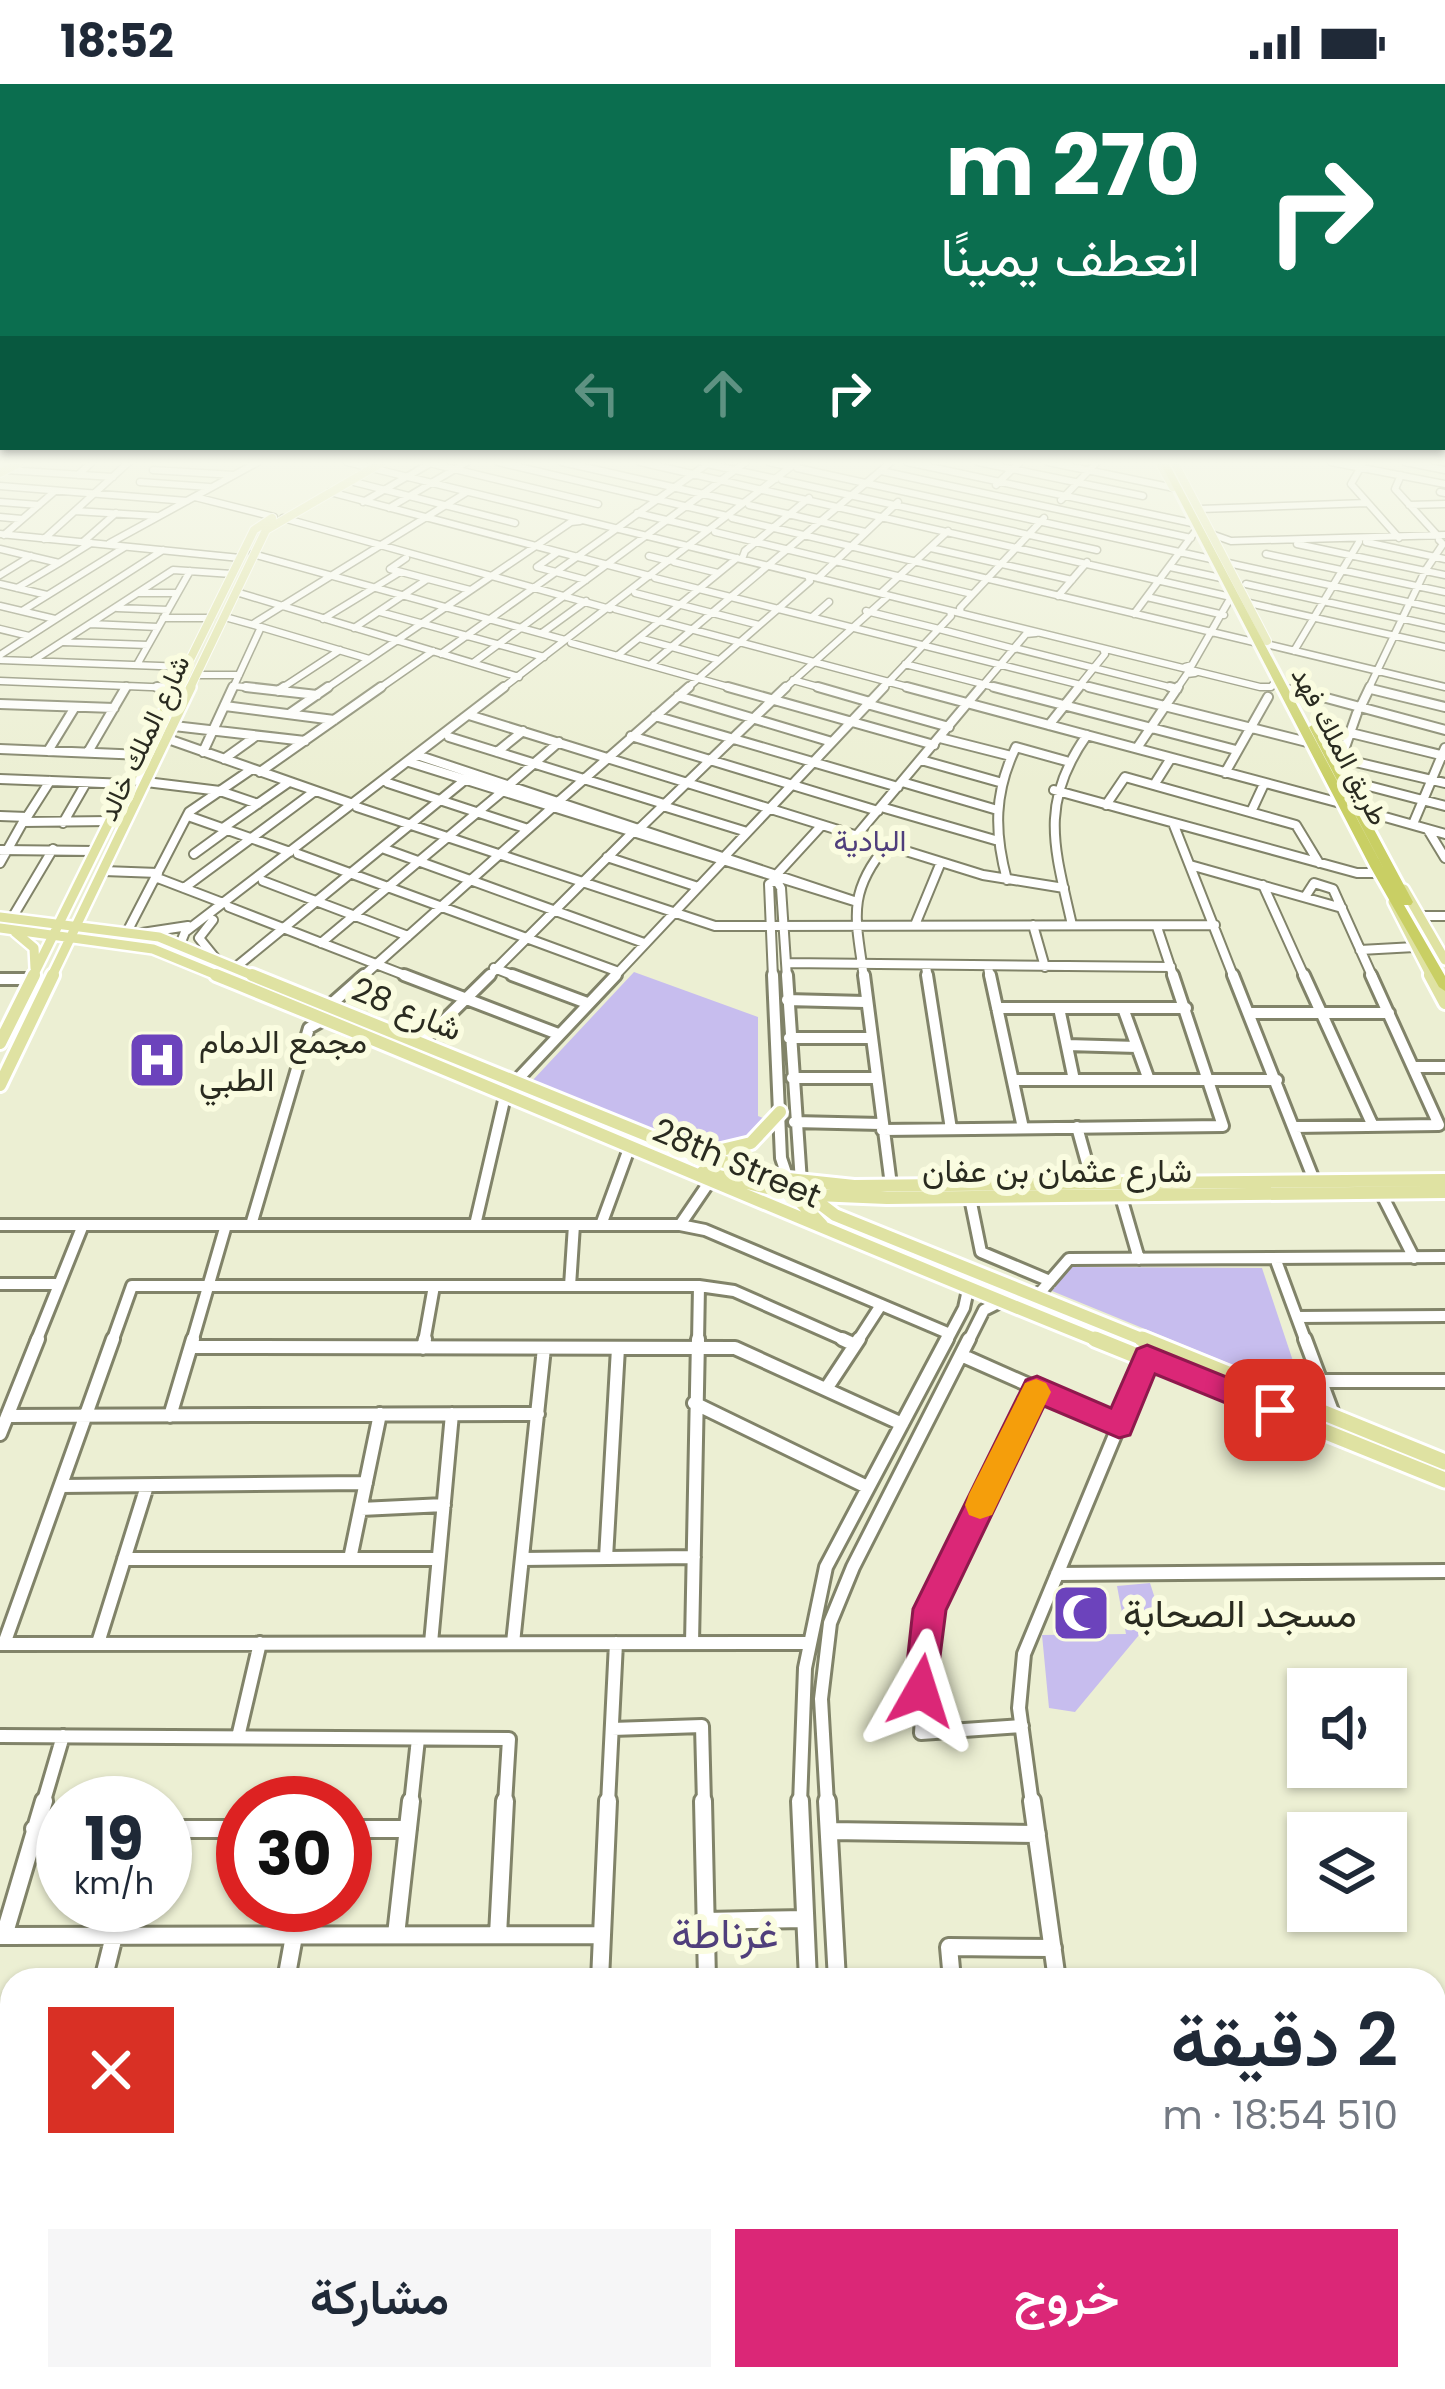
<!DOCTYPE html>
<html lang="ar">
<head>
<meta charset="utf-8">
<style>
	:root { --surface:#fff; --page:#f6f6f7; --text:#1f2937; --muted:#747a83; --accent:#db2777 }
	body { margin:0; font-family:Poppins,Vazirmatn,sans-serif; background:var(--page); color:var(--text); direction:rtl; height:100vh; display:flex; flex-direction:column; font-size:45px; white-space:nowrap }
	* { box-sizing:border-box; margin:0 }
	p { font-size:39px; color:var(--muted) }
	.icon { flex:none; width:66px; height:66px; fill:none; stroke:currentColor; stroke-width:2; stroke-linecap:round; stroke-linejoin:round }
	.map { position:relative; flex:1; overflow:hidden; direction:ltr }
	.sheet { position:absolute; left:0px; top:1884px; width:1446px; height:423px; display:flex; flex-direction:column; background:var(--surface); border-radius:36px 36px 0 0; box-shadow:0 3px 9px #0004; direction:rtl }
	.sheet>* { flex:none }
	.hud { position:absolute; left:0px; top:0px; width:1446px; height:366px; box-shadow:0 3px 9px #0004; direction:rtl; background:#0b6e4f; color:#fff; overflow:hidden }
	.fabs { position:absolute; left:1287px; top:1584px; display:grid; gap:24px }
	.fabs a { display:grid; place-items:center; width:120px; height:120px; border-radius:0px; background:var(--surface); box-shadow:0 3px 9px #0004; font-size:60px }
	.speed { position:absolute; left:36px; top:1692px; display:flex; gap:24px; font-size:60px; font-weight:700; text-align:center }
	.speed>* { display:grid; place-content:center; width:156px; height:156px; border-radius:50%; background:var(--surface); box-shadow:0 3px 9px #0004; line-height:1 }
	.speed small { font-size:30px; font-weight:400 }
	.speed .limit { border:18px solid #d22; background:#fff; color:#111 }
	.pin { position:absolute; display:grid; place-items:center; width:102px; height:102px; color:#fff; margin:-51px; border-radius:24px; box-shadow:0 6px 18px #0006 }
	.me { position:absolute; width:132px; margin:-66px; rotate:6deg; stroke-linejoin:round; filter:drop-shadow(0 0 9px #0008) }
	.turn { display:flex; align-items:center; gap:42px; height:252px; padding:0 48px; font-size:54px }
	.turn .icon { width:156px; height:156px; stroke-width:2.5 }
	.turn b { display:block; font-size:84px; line-height:102px }
	.lanes { display:flex; align-items:center; height:114px; padding:0 48px; background:#0003; justify-content:center; gap:60px; direction:ltr }
	.lanes .off { opacity:.35 }
	.round { display:grid; place-items:center; flex:none; width:126px; height:126px; border-radius:0px; background:var(--page) }
	.head { display:flex; align-items:center; justify-content:space-between; height:204px; padding:0 48px }
	h1 { font-size:72px; font-weight:600; line-height:90px }
	.primary-button { display:flex; gap:24px; margin-top:auto; padding:24px 48px }
	.primary-button a { flex:1; height:138px; border-radius:0px; background:var(--accent); color:#fff; font-size:48px; font-weight:600; line-height:138px; text-align:center }
	.primary-button a+a { background:var(--page); color:var(--text) }
	.status { display:flex; justify-content:space-between; align-items:center; height:84px; padding:0 60px; background:var(--surface); direction:ltr }
	.status svg { height:33px; fill:currentColor }
	.map>svg:first-child { display:block }
	.green { fill:#c7bdee }
	.lines { fill:none; stroke-linecap:round; stroke-linejoin:round }
	.minor-far4-casing { stroke:#818369; stroke-width:9 }
	.minor-far3-casing { stroke:#818369; stroke-width:12 }
	.minor-far2-casing { stroke:#818369; stroke-width:16 }
	.minor-far1-casing { stroke:#818369; stroke-width:18 }
	.minor-casing { stroke:#818369; stroke-width:22 }
	.major-far3-casing { stroke:#fff; stroke-width:10 }
	.major-far2-casing { stroke:#fff; stroke-width:14 }
	.major-far1-casing { stroke:#fff; stroke-width:18 }
	.major-casing { stroke:#fff; stroke-width:21 }
	.highway-casing { stroke:#fff; stroke-width:6 }
	.minor-far4 { stroke:#fff; stroke-width:6 }
	.minor-far3 { stroke:#fff; stroke-width:8 }
	.minor-far2 { stroke:#fff; stroke-width:10 }
	.minor-far1 { stroke:#fff; stroke-width:12 }
	.minor { stroke:#fff; stroke-width:16 }
	.major-far3 { stroke:#dfe2a2; stroke-width:8 }
	.major-far2 { stroke:#dfe2a2; stroke-width:9 }
	.major-far1 { stroke:#dfe2a2; stroke-width:12 }
	.major { stroke:#dfe2a2; stroke-width:15 }
	.highway { fill:#c9cf64; fill-rule:evenodd }
	.route { fill:#db2777; stroke:#8e194d; stroke-width:3 }
	.slow { fill:#f59e0b }
	.labels { text-anchor:middle; dominant-baseline:central; stroke-width:12; stroke-linejoin:round; paint-order:stroke }
	.far-street-label { font-size:27px; fill:#2a2b20; stroke:#fafce0 }
	.far-neighbourhood-label { font-size:30px; fill:#503f7c; stroke:#fafce0 }
	.street-label { font-size:33px; fill:#2a2b20; stroke:#fafce0 }
	.poi-label { font-size:33px; fill:#2a2b20; stroke:#fafce0; text-anchor:start }
	.near-poi-label { font-size:39px; fill:#2a2b20; stroke:#fafce0; text-anchor:start }
	.near-neighbourhood-label { font-size:42px; fill:#503f7c; stroke:#fafce0 }
</style>
</head>
<body>
<div class="status"><b>18:52</b><svg viewBox="0 0 49 12"><path d="M0 12V9h3v3zM5 12V6h3v6zM10 12V3h3v9zM15 12V0h3v12zM26 1h20v11H26zM47 4h2v5h-2z"/></svg></div>
<div class="map">
<svg width="1445" height="2305" viewBox="0 0 1445 2305">
	<rect width="100%" height="100%" fill="#ecefd3"/>
	<!-- green -->
	<path class="green" d="M634,888L758,933V1032L763,1034L753,1052L702,1066L532,997Z
		M1070,1183L1262,1184L1304,1310L1052,1207Z
		M1150,1499L1159,1527L1075,1628L1049,1624L1042,1551L1126,1550L1117,1502Z"/>
	<g class="lines">
		<defs>
			<path id="minor-far4" d="M347,378L1260,603H1271L1277,596
				M425,378L598,420
				M498,378L727,432
				M562,378L743,419
				M640,378L1231,513L1192,581L1185,583
				M769,378L791,383
				M907,378L1192,439
				M978,378L1143,412
				M1048,378L1174,404
				M1331,378L1445,400
				M1405,378L1445,386
				M703,379L776,395
				M0,380L5,378
				M1362,381L1351,400L1399,454
				M797,384L1211,475
				M6,386L113,393
				M153,386L234,391
				M881,387L1191,454
				M78,391L92,378
				M1401,391L1395,405L1438,452
				M782,396L1097,466
				M350,397L515,439
				M140,398L209,403
				M996,401L1020,378
				M0,402L187,417
				M330,408L650,492
				M1440,408L1445,409
				M195,413L274,433
				M1061,416L1097,378
				M0,418L39,421
				M363,418L429,380
				M749,421L865,448
				M1409,421L1445,420
				M389,424L467,378
				M1200,425L1367,419
				M75,427L156,432
				M637,429L708,446
				M0,433L22,435
				M283,434L610,525
				M732,434L1258,559
				M715,448L972,510
				M0,450L240,474
				M4,451L55,407
				M1214,451L1231,457L1445,451
				M44,455L129,378
				M83,458L116,429
				M1366,458L1445,475
				M110,459L258,378
				M1297,460L1445,491
				M931,464L1072,496
				M0,465L59,479L17,504
				M558,468L537,483L586,496
				M253,470L565,556
				M1266,470L1445,508
				M649,472L669,477
				M406,474L390,485L470,506
				M742,475L745,467L809,414
				M674,478L718,489
				M59,479L91,459
				M1228,479L1445,526
				M1170,483L1221,494
				M0,491L31,472
				M655,494L1101,606
				M818,494L898,418
				M0,500L47,511
				M1246,500L1445,544
				M236,508L519,593
				M138,509H177
				M635,509L759,541
				M881,509L948,447
				M1058,512L1087,478
				M1147,513L1224,531
				M1249,519L1445,563
				M0,522L55,535
				M117,524L168,526
				M615,525L919,606
				M22,527L125,463
				M866,527L939,545
				M380,528L544,573
				M961,529L960,524L1044,434
				M1134,530L1194,449
				M225,533L261,543L232,606
				M812,533L829,518
				M163,534H211
				M323,535L400,488
				M90,540L158,543
				M253,540L467,408
				M261,543L369,575
				M354,544L426,496
				M0,545L29,552
				M939,545L1015,565
				M542,549L586,517
				M639,554L719,576
				M63,558L148,561
				M571,559L739,606
				M1270,561L1445,603
				M1015,564L1177,605
				M1294,567L1359,458
				M441,570L710,378
				M0,571L163,466
				M617,572L737,474
				M0,576L186,583
				M34,576L173,486L232,490
				M138,579L190,487
				M473,579L746,378
				M905,580L1006,606
				M650,581L891,378
				M197,591H239
				M793,596L829,606
				M0,597L176,604
				M235,602L274,606
				M1293,605L1298,606
				M1371,605L1376,606
				M124,606L127,602
				M279,606L340,566
				M324,606L571,438L580,437
				M377,606L433,567
				M500,606L797,378
				M685,606L810,497L808,492
				M783,606L887,513
				M881,606L951,532L950,527
				M979,606L1026,550L1036,549
				M1076,606L1105,570L1103,565
				M1176,606L1187,590L1195,589
				M1368,606L1425,487L1443,460L1439,456"/>
			<path id="minor-far3" d="M157,603L176,604
				M246,603L317,611
				M728,603L934,661
				M818,603L870,618
				M907,603L1344,720
				M994,603L1236,666
				M1089,603L1311,659
				M1170,603L1177,605
				M1293,605L1445,646
				M1371,605L1445,623
				M278,607L284,603
				M678,612L832,658
				M0,620L114,624
				M867,620L949,643
				M225,622L334,636
				M1360,624L1370,603
				M289,630L328,603
				M469,631L983,791L1064,804
				M655,632L898,703
				M1049,641L1079,603
				M174,642L305,657
				M1351,649L1445,672
				M631,652L878,727
				M449,653L664,720
				M940,654L1011,672
				M168,655L353,720
				M1137,664L1178,603
				M0,665L143,671
				M48,667L75,623
				M88,668L126,603
				M203,668L233,603
				M497,668L523,647
				M1330,672L1445,699
				M1342,672L1357,629
				M224,675L256,652
				M921,676L999,698
				M409,678L854,817L417,671
				M142,679L138,697L220,707L258,720
				M260,688L381,603
				M1225,689L1268,613
				M0,695L128,700
				M1342,695L1445,722
				M902,698L994,725
				M388,699L528,745
				M509,701L559,658
				M1154,701L1171,674
				M1054,706L1357,789H1373L1377,784
				M558,718L689,603
				M1106,721L1125,693L1296,741L1319,779
				M663,722L747,748
				M357,723L715,842L1215,841
				M881,723L995,756
				M1360,726L1445,750
				M1251,728L1264,700
				M0,732L27,733L23,738L110,737
				M188,732L290,768
				M27,733L50,697
				M63,739L86,699
				M1173,739L1234,894
				M1413,740L1445,664
				M223,744L289,698
				M640,744L786,603
				M1428,746L1445,774
				M857,751L981,603
				M382,764L644,859
				M0,766L95,767
				M194,770L227,746
				M298,770L616,887
				M725,772L884,603
				M607,773L698,803
				M0,779L23,738
				M1190,781L1342,824
				M104,787L158,789
				M778,789L822,741
				M155,793L223,819
				M776,796L781,804L787,894
				M1007,796C994,748 994,708 1016,663L1066,677
				M263,797L408,852
				M1263,801L1305,894
				M184,804L315,707
				M1305,813L1314,799L1333,805L1373,894
				M229,823L412,894
				M1421,832H1445
				M12,834L53,765
				M213,836L199,854L216,875
				M915,841L941,778
				M1033,841L1045,883
				M1072,841C1055,765 1038,720 1087,651
				M1157,843L1174,894
				M128,846L189,728L252,685
				M142,849L188,842
				M321,859L503,707
				M1360,866L1415,863
				M786,879L1171,883
				M197,880L179,863L185,848L504,603
				M236,883L466,695
				M926,883L928,894
				M988,883L990,894
				M494,884L520,894
				M361,894L554,722
				M487,894L633,748
				M613,894L722,778
				M773,894L769,800L776,796
				M864,894C856,836 846,809 887,761"/>
			<path id="minor-far2" d="M404,891L558,950
				M512,891L587,919
				M773,891L781,1074L788,1095
				M787,891L801,1098
				M864,891L891,1101
				M927,891L951,1045
				M990,891L1023,1044
				M1233,891L1314,1096
				M1304,891L1373,1042
				M0,895H31
				M787,916L865,918
				M329,922L364,891
				M997,924H1186
				M1059,924L1074,996
				M1123,924L1149,996
				M1252,929H1389
				M789,954H869
				M420,960L490,891
				M1067,961L1137,963
				M1413,983H1445
				M792,994H875
				M1013,996H1277
				M515,998L616,891
				M794,1038L881,1040
				M1077,1043L1092,1097
				M1294,1043L1439,1041L1371,891
				M882,1046L1223,1042L1173,891
				M1119,1106L1139,1175
				M1381,1109L1414,1174
				M970,1114L981,1168L1050,1197
				M0,1141H680L705,1146L950,1250
				M251,1141L309,944L325,935
				M475,1141L506,1008
				M601,1141L630,1062
				M680,1141L710,1097
				M1275,1174L1306,1258
				M0,1200H59
				M570,1202L574,1141
				M1037,1212L1069,1175L1445,1173
				M1297,1233L1445,1232
				M36,1258L83,1141
				M112,1258L132,1202H699L734,1207L849,1258
				M192,1258L226,1141
				M424,1258L434,1202
				M698,1258L699,1202
				M857,1258L881,1221
				M946,1258L964,1224L969,1201
				M968,1258L984,1226L1002,1217"/>
			<path id="minor-far1" d="M842,1255L855,1261
				M1305,1255L1333,1330
				M192,1263L735,1264L902,1340
				M423,1264L425,1255
				M961,1271L1119,1341
				M1321,1297H1445
				M826,1305L859,1255
				M694,1319L867,1403
				M7,1332L538,1330
				M170,1332L193,1255
				M0,1350L38,1255
				M61,1402L366,1399
				M361,1425L444,1421
				M606,1474L618,1264
				M124,1475H438
				M350,1475L380,1330
				M522,1475L694,1473
				M1057,1490L1445,1487
				M98,1559L147,1402
				M431,1559L452,1330
				M513,1559L544,1264
				M692,1559L698,1255
				M1,1560L808,1559
				M4,1560L113,1255
				M1022,1642L921,1649L929,1525L1037,1305
				M612,1645L702,1642L704,1720
				M0,1652L509,1655L505,1720
				M238,1653L260,1559
				M43,1720L63,1652
				M411,1720L418,1655
				M608,1720L616,1559
				M800,1720L805,1584L826,1483L947,1255
				M827,1720L821,1615L830,1539L853,1483L969,1255
				M1032,1720L1019,1624L1024,1570L1147,1274"/>
			<path id="minor" d="M703,1717L707,1896
				M800,1717L808,1896
				M827,1717L837,1896
				M1032,1717L1057,1896
				M34,1745H63
				M165,1745H243
				M345,1745H408
				M830,1747L1037,1750
				M706,1837L805,1835
				M396,1851L411,1717
				M498,1851L505,1717
				M0,1852L602,1851
				M4,1852L44,1717
				M103,1896L114,1852
				M286,1896L294,1852
				M600,1896L608,1717
				M952,1896L949,1863L1053,1864
				M1434,2182H1445
				M0,2208H12
				M581,2295V2305
				M825,2295L826,2305
				M857,2295L858,2305
				M988,2295L989,2305
				M1112,2295L1113,2305
				M1239,2295L1241,2305
				M268,2305L269,2295"/>
			<path id="major-far3" d="M1159,378L1173,403
				M1174,378L1267,557
				M0,389L21,378
				M175,606L254,446L272,434
				M189,606L266,446L383,378"/>
			<path id="major-far2" d="M1404,805L1445,876
				M1393,818L1432,894
				M0,833L159,853L259,894
				M0,844L153,865L224,894
				M15,848L34,864L35,884
				M32,894L176,603
				M51,894L191,603"/>
			<path id="major-far1" d="M216,891C513,1011 806,1139 1102,1258
				M252,891L691,1069L788,1095L854,1102L1445,1096
				M1430,891L1445,919
				M0,959L34,891
				M0,1001L53,891
				M709,1069L751,1059L780,1028
				M703,1088L792,1110L887,1114L1445,1108
				M791,1108L822,1141
				M806,1109L835,1131L1149,1258"/>
			<path id="major" d="M1095,1255L1445,1396
				M1142,1255L1445,1378"/>
			<path id="highway" d="M1160,378H1168L1387,791L1309,643L1314,640L1319,643L1413,818L1411,821H1404L1445,892V907L1439,903L1371,784Z"/>
		</defs>
		<!-- minor-far4 casing -->
		<use href="#minor-far4" class="minor-far4-casing"/>
		<!-- minor-far3 casing -->
		<use href="#minor-far3" class="minor-far3-casing"/>
		<!-- minor-far2 casing -->
		<use href="#minor-far2" class="minor-far2-casing"/>
		<!-- minor-far1 casing -->
		<use href="#minor-far1" class="minor-far1-casing"/>
		<!-- minor casing -->
		<use href="#minor" class="minor-casing"/>
		<!-- major-far3 casing -->
		<use href="#major-far3" class="major-far3-casing"/>
		<!-- major-far2 casing -->
		<use href="#major-far2" class="major-far2-casing"/>
		<!-- major-far1 casing -->
		<use href="#major-far1" class="major-far1-casing"/>
		<!-- major casing -->
		<use href="#major" class="major-casing"/>
		<!-- highway casing -->
		<use href="#highway" class="highway-casing"/>
		<!-- minor-far4 -->
		<use href="#minor-far4" class="minor-far4"/>
		<!-- minor-far3 -->
		<use href="#minor-far3" class="minor-far3"/>
		<!-- minor-far2 -->
		<use href="#minor-far2" class="minor-far2"/>
		<!-- minor-far1 -->
		<use href="#minor-far1" class="minor-far1"/>
		<!-- minor -->
		<use href="#minor" class="minor"/>
		<!-- major-far3 -->
		<use href="#major-far3" class="major-far3"/>
		<!-- major-far2 -->
		<use href="#major-far2" class="major-far2"/>
		<!-- major-far1 -->
		<use href="#major-far1" class="major-far1"/>
		<!-- major -->
		<use href="#major" class="major"/>
		<!-- highway -->
		<use href="#highway" class="highway"/>
	</g>
	<!-- sky -->
	<linearGradient id="sky" x2="0" y2="1"><stop stop-color="#8ba6e0"/><stop offset="0.54" stop-color="#f6f8eb"/><stop offset="1" stop-color="#f6f8eb" stop-opacity="0"/></linearGradient>
	<rect width="1445" height="701" fill="url(#sky)"/>
	<!-- route -->
	<path class="route" d="M1147,1261L1286,1317L1290,1326L1286,1335L1275,1339L1155,1290L1130,1351L1119,1354L1044,1322L946,1526L934,1619L921,1624L909,1619L904,1607L913,1525L1026,1296L1037,1292L1111,1324L1137,1265Z"/>
	<!-- slow -->
	<path class="slow" d="M1036,1295L1046,1299L1051,1308L992,1431L980,1435L969,1431L965,1421L969,1410L1025,1299Z"/>
	<!-- icons -->
	<defs>
		<symbol id="hospital-square" viewBox="-11 -11 22 22"><rect x="-9" y="-9" width="18" height="18" rx="4" fill="#6c43bc" stroke="#fafce0"/><path d="M-5-5h3v3.5h4V-5h3V5h-3V1.5h-4V5h-3Z" fill="#fff"/></symbol>
		<symbol id="mosque-square" viewBox="-11 -11 22 22"><rect x="-9" y="-9" width="18" height="18" rx="4" fill="#6c43bc" stroke="#fafce0"/><path d="M3.5-4.9A6 6 0 1 0 3.5 4.9A5 5 0 1 1 3.5-4.9Z" fill="#fff"/></symbol>
	</defs>
	<g fill-rule="evenodd">
		<use href="#hospital-square" x="124" y="943" width="66" height="66"/>
		<use href="#mosque-square" x="1048" y="1496" width="66" height="66"/>
	</g>
	<g class="labels">
		<!-- far-street labels -->
		<g class="far-street-label">
			<text transform="translate(144 654) rotate(-65)">شارع الملك خالد</text>
			<text transform="translate(1340 662) rotate(62)">طريق الملك فهد</text>
		</g>
		<!-- far-neighbourhood labels -->
		<g class="far-neighbourhood-label">
			<text x="870" y="756">البادية</text>
		</g>
		<!-- street labels -->
		<g class="street-label">
			<text transform="translate(407 925) rotate(22)">شارع 28</text>
			<text transform="translate(737 1079) rotate(23)">28th Street</text>
			<text x="1057" y="1086">شارع عثمان بن عفان</text>
		</g>
		<!-- poi labels -->
		<g class="poi-label">
			<text x="199" y="957">مجمع الدمام<tspan x="199" dy="38">الطبي</tspan></text>
		</g>
		<!-- near-poi labels -->
		<g class="near-poi-label">
			<text x="1123" y="1529">مسجد الصحابة</text>
		</g>
		<!-- near-neighbourhood labels -->
		<g class="near-neighbourhood-label">
			<text x="725" y="1849">غرناطة</text>
		</g>
	</g>
</svg>
<div class="fabs">
<a><svg class="icon" aria-label="sound" viewBox="0 0 24 24"><path d="M4 9h4l5-4v14l-5-4H4zM17 9q2 3 0 6"/></svg></a>
<a><svg class="icon" aria-label="layers" viewBox="0 0 24 24"><path d="M12 4l9 5-9 5-9-5zM3 14l9 5 9-5"/></svg></a>
</div>
<div class="speed"><div>19<small>km/h</small></div><div class="limit">30</div></div>
<div class="pin" style="left:1275px;top:1326px;background:#d93025"><svg class="icon" aria-label="arrive" viewBox="0 0 24 24"><path d="M6 21V4h12l-3 4 3 4H6"/></svg></div>
<svg class="me" style="left:921px;top:1607px" viewBox="-20 -20 40 40"><path d="M0-17L14 15 0 8-14 15z" fill="#db2777" stroke="#fff" stroke-width="4"/></svg>
<div class="hud">
<div class="turn"><svg class="icon" aria-label="right" viewBox="0 0 24 24"><path d="M7 20v-9h11M14 6l5 5-5 5"/></svg><div><b>270 m</b>انعطف يمينًا</div></div>
<div class="lanes"><svg class="icon off" aria-label="left" viewBox="0 0 24 24"><path d="M17 20v-9H6M10 6l-5 5 5 5"/></svg><svg class="icon off" aria-label="ahead" viewBox="0 0 24 24"><path d="M12 20V5M6 11l6-6 6 6"/></svg><svg class="icon" aria-label="right" viewBox="0 0 24 24"><path d="M7 20v-9h11M14 6l5 5-5 5"/></svg></div>
</div>
<section class="sheet">
<div class="head"><div><h1>2 دقيقة</h1><p>510 m · 18:54</p></div><a class="round" style="background:#d93025;color:#fff"><svg class="icon" aria-label="close" viewBox="0 0 24 24"><path d="M6 6l12 12M18 6L6 18"/></svg></a></div>
<div class="primary-button"><a>خروج</a><a>مشاركة</a></div>
</section>
</div>
</body>
</html>
